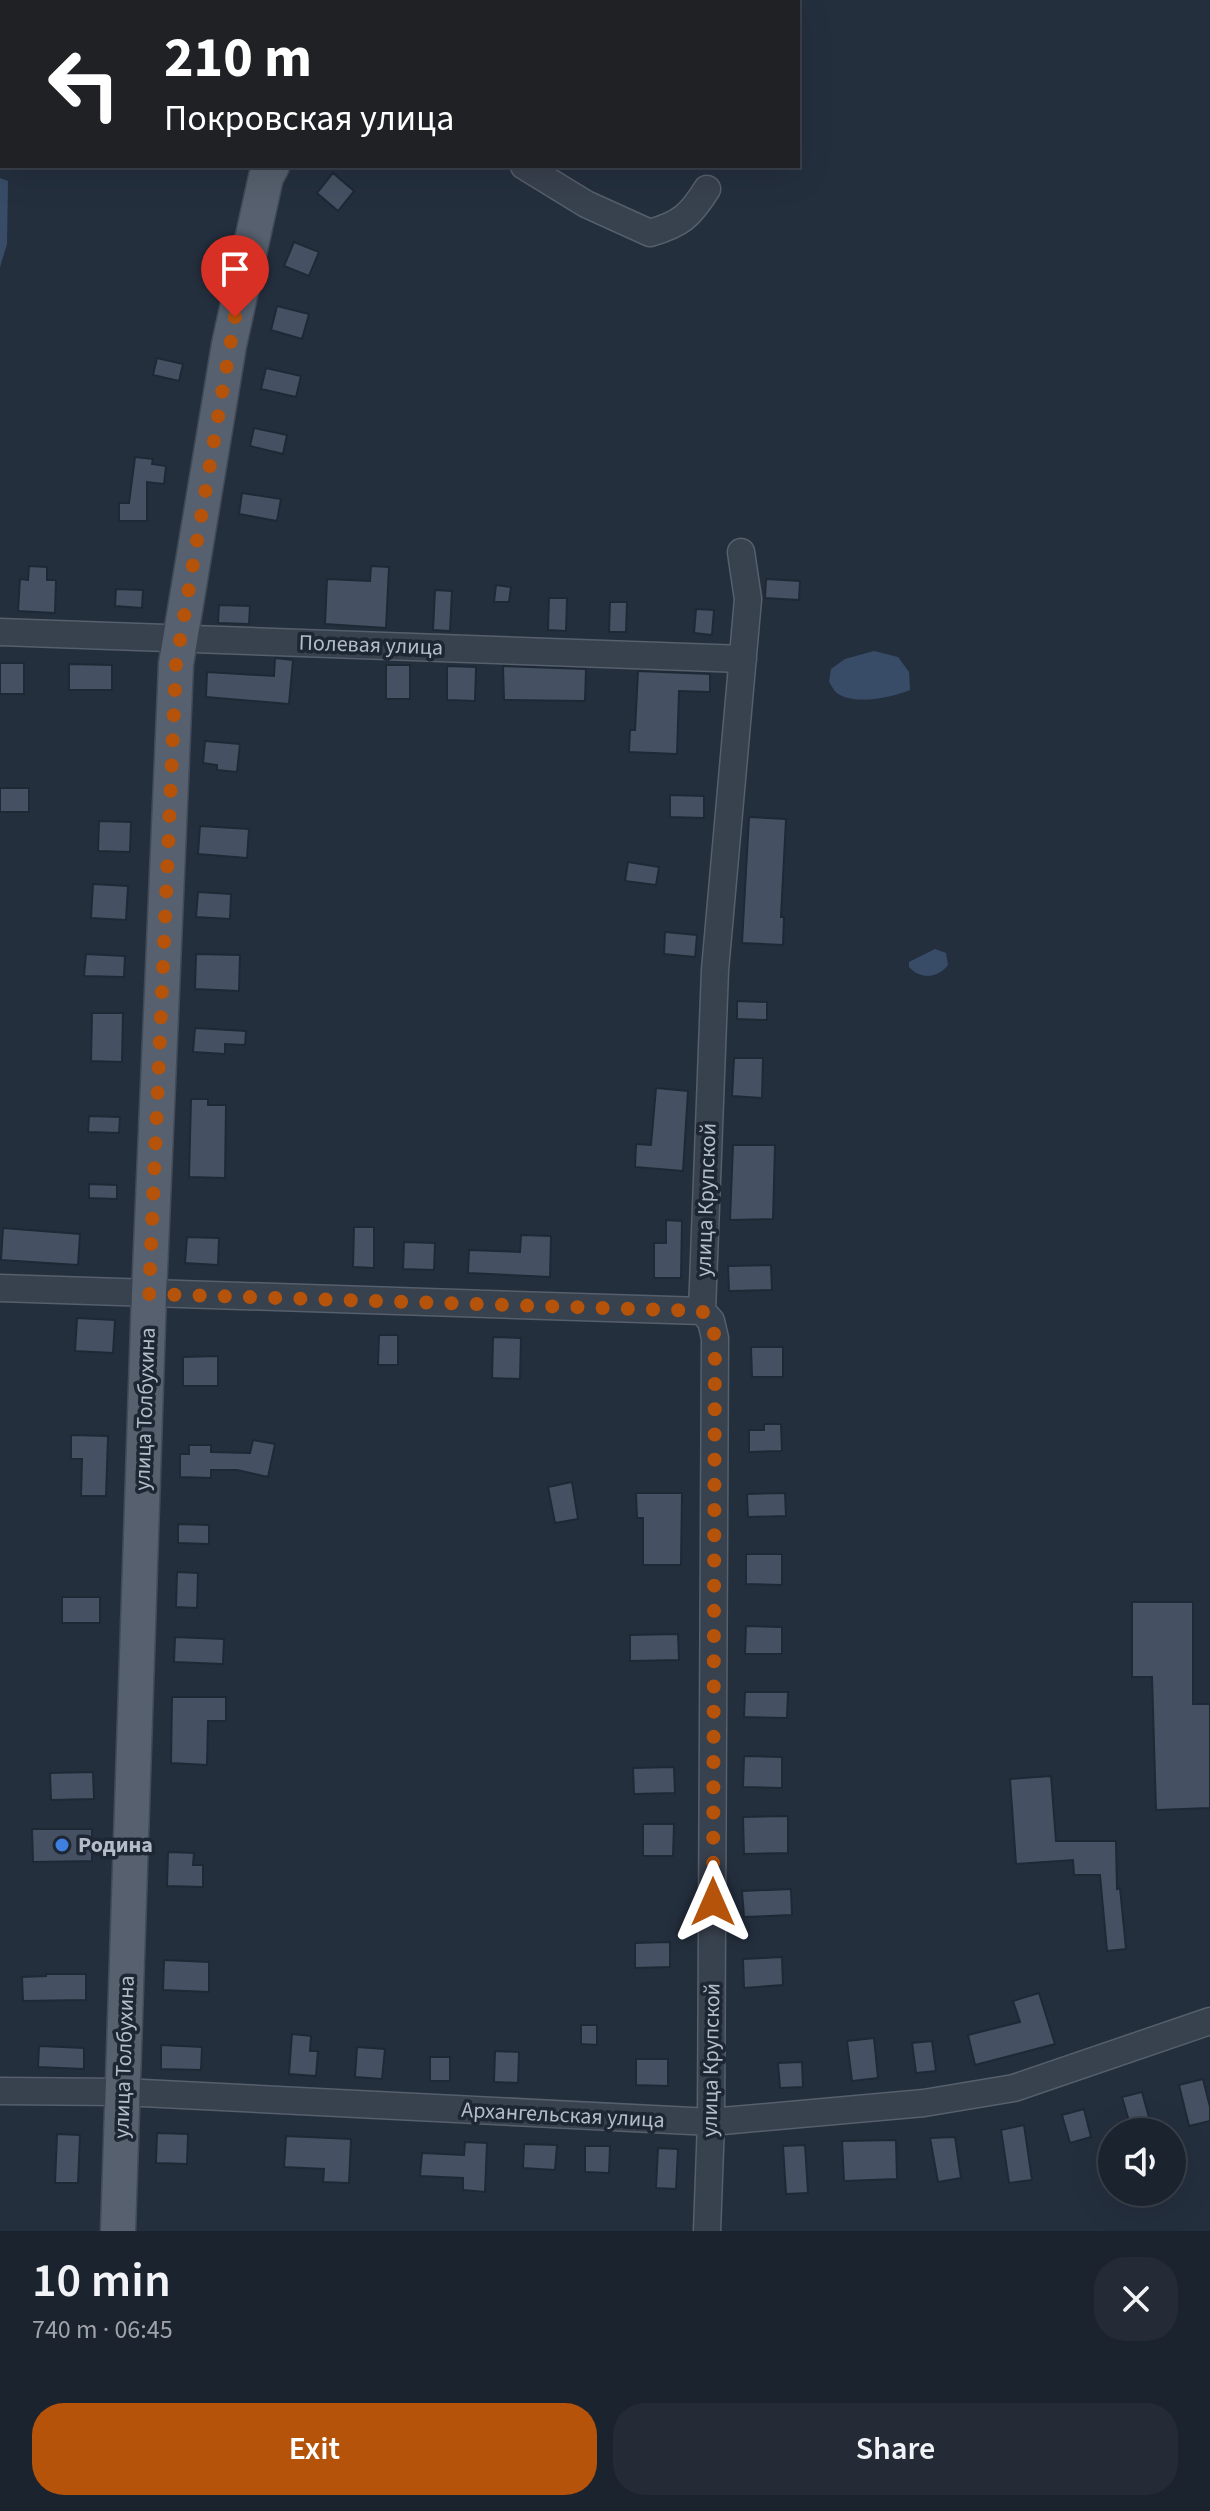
<!DOCTYPE html>
<html lang="en">
<head>
<meta charset="utf-8">
<style>
	:root { --surface:#1b232e; --page:#242b36; --text:#f1f3f6; --muted:#a0a4aa; --line:#39404a; --accent:#b45309 }
	body { margin:0; font-family:"Source Sans 3",sans-serif; background:var(--page); color:var(--text); height:100vh; display:flex; flex-direction:column; font-size:30px; white-space:nowrap }
	* { box-sizing:border-box; margin:0 }
	p { font-size:26px; color:var(--muted) }
	.icon { flex:none; width:44px; height:44px; fill:none; stroke:currentColor; stroke-width:2; stroke-linecap:round; stroke-linejoin:round }
	.map { position:relative; height:2231px; overflow:hidden }
	.details { display:flex; flex-direction:column; background:var(--surface); flex:1 }
	.details>* { flex:none }
	.hud { position:absolute; left:0px; top:0px; width:800px; height:168px; box-shadow:0 8px 32px #0002,0 0 0 2px var(--line); background:#202124; color:#fff; overflow:hidden }
	.tools { position:absolute; left:1098px; top:2118px; display:grid; gap:16px }
	.tools a { display:grid; place-items:center; width:88px; height:88px; border-radius:50%; background:var(--surface); box-shadow:0 8px 32px #0002,0 0 0 2px var(--line); font-size:40px }
	.pin { position:absolute; display:grid; place-items:center; width:68px; height:68px; color:#fff; margin:-82px -34px; border-radius:50% 50% 50% 0; rotate:-45deg; box-shadow:0 0 8px #0007 }
	.pin .icon { rotate:45deg }
	.me { position:absolute; width:88px; margin:-44px; rotate:0deg; stroke-linejoin:round; filter:drop-shadow(0 0 6px #0008) }
	.turn { display:flex; align-items:center; gap:28px; height:168px; padding:0 32px; font-size:36px }
	.turn .icon { width:104px; height:104px; stroke-width:2.5 }
	.turn b { display:block; font-size:56px; line-height:68px }
	.round { display:grid; place-items:center; flex:none; width:84px; height:84px; border-radius:32px; background:var(--page) }
	.overview { display:flex; align-items:center; justify-content:space-between; height:136px; padding:0 32px }
	h1 { font-size:48px; font-weight:600; line-height:60px }
	.action { display:flex; gap:16px; margin-top:auto; padding:16px 32px }
	.action a { flex:1; height:92px; border-radius:32px; background:var(--accent); color:#fff; font-size:32px; font-weight:600; line-height:92px; text-align:center }
	.action a+a { background:var(--page); color:var(--text) }
	.map>svg:first-child { display:block }
	.water { fill:#394c67 }
	.building { fill:#455162; stroke:#1f2835; stroke-width:2 }
	.lines { fill:none; stroke-linecap:round; stroke-linejoin:round }
	.minor-casing { stroke:#565f6c; stroke-width:29 }
	.major-casing { stroke:#414a57; stroke-width:37 }
	.minor { stroke:#38414e; stroke-width:26 }
	.major { stroke:#56606e; stroke-width:34 }
	.route { stroke:#b45309; stroke-width:14; stroke-dasharray:0 25.2 }
	.shop-dot { fill:#3f7fe0; stroke:#1d2633; stroke-width:3 }
	.labels { text-anchor:middle; dominant-baseline:central; stroke-width:7; stroke-linejoin:round; paint-order:stroke }
	.street-label { font-size:22px; fill:#b4bcc9; stroke:#1d2633 }
	.poi-label { font-size:22px; font-weight:bold; fill:#b4bcc9; stroke:#1d2633; text-anchor:start }
</style>
</head>
<body>
<div class="map">
<svg width="1210" height="2231" viewBox="0 0 1210 2231">
	<rect width="100%" height="100%" fill="#242f3e"/>
	<!-- water -->
	<path class="water" d="M0,178L8,181L7,244L0,267Z
		M874,651L898,657L909,672L910,690C893,697 854,706 837,693C834,691 832,686 829,682L831,669L845,659Z
		M935,949L946,953L948,965C938,978 921,980 909,967V962Z"/>
	<!-- building -->
	<path class="building" d="M333,173L354,191L338,211L317,193Z
		M294,242L319,252L309,276L284,266Z
		M277,306L309,314L302,339L271,330Z
		M157,358L183,364L179,381L153,375Z
		M266,368L301,376L296,397L261,389Z
		M254,428L287,435L283,454L250,446Z
		M135,457L153,459L152,464L166,466L164,484L147,482V521H119V503H129Z
		M242,493L281,499L277,521L239,514Z
		M29,566L47,567V580H56L55,613L18,611L20,579L28,580Z
		M371,566L389,567L386,628L325,624L327,579L370,581Z
		M766,579L800,581L799,600L765,598Z
		M496,585L511,587L509,602H494Z
		M116,589L143,590L142,608L115,606Z
		M435,590L452,591L450,631L433,630Z
		M549,598H567L566,631L548,630Z
		M610,602H627L626,632H609Z
		M219,605L250,606L249,624L218,623Z
		M696,609L714,610L712,635L694,633Z
		M275,658L293,660L289,704L206,697L207,672L274,676Z
		M0,663H24V694H0Z
		M69,664L112,665V690H69Z
		M386,665H410V699H386Z
		M447,666L476,667L475,701L447,700Z
		M503,666L586,669L585,701L504,700Z
		M638,671L710,674V692L679,691L677,754L629,752L630,730H635Z
		M205,741L240,744L237,772L217,770V765L203,763Z
		M0,788H29V812H0Z
		M670,795L704,796V818L670,817Z
		M749,817L786,819L781,917H784L783,945L742,943Z
		M99,821L131,822L130,852L98,851Z
		M200,826L249,829L247,858L198,854Z
		M628,862L659,867L656,885L625,881Z
		M93,884L128,886L126,920L91,918Z
		M198,892L231,894L230,919L196,917Z
		M665,932L697,935L695,957L664,954Z
		M86,954L125,956L124,977L84,976Z
		M196,954L240,955L239,991L195,989Z
		M737,1001L767,1002V1020L737,1019Z
		M92,1013H123L122,1062L91,1061Z
		M195,1028L246,1031L245,1045L225,1044V1054L193,1052Z
		M734,1058H763L762,1098L732,1096Z
		M656,1088L688,1091L683,1171L635,1167L636,1144L651,1145Z
		M191,1099H208V1105H226L225,1178L189,1177Z
		M89,1116L120,1117L119,1133L88,1132Z
		M733,1145H775L773,1219L730,1220Z
		M89,1184L117,1185V1199L89,1198Z
		M666,1220L682,1221L681,1278H654V1243H666Z
		M354,1227H374V1268L353,1267Z
		M3,1228L80,1234L78,1265L1,1260Z
		M521,1235L551,1236L550,1277L468,1273L469,1250L520,1252Z
		M187,1237L219,1238L218,1265L185,1263Z
		M404,1242L435,1243L434,1270L403,1269Z
		M771,1265L772,1290L729,1291L728,1266Z
		M77,1318L115,1320L113,1353L75,1351Z
		M379,1335H398V1365H378Z
		M493,1337L521,1338L520,1379L492,1378Z
		M751,1347H783V1377H752Z
		M218,1356V1386H183V1357Z
		M764,1424H781L782,1451L749,1452V1430H764Z
		M71,1435L108,1436L106,1496H81L82,1459H71Z
		M253,1440L275,1444L268,1477L237,1470H211V1478L180,1477V1454H189V1445H211V1452L250,1453Z
		M572,1482L578,1519L555,1523L548,1487Z
		M636,1493H682L681,1565H643V1518H637Z
		M785,1493L786,1516L748,1517L747,1494Z
		M178,1524L209,1525V1544L178,1543Z
		M746,1554H782V1585L746,1584Z
		M177,1572L198,1573L197,1608L176,1607Z
		M62,1597H100V1623H62Z
		M1132,1602H1193V1704H1210V1808L1156,1810L1152,1677H1132Z
		M746,1626L782,1627V1654H745Z
		M678,1634L679,1660L630,1661V1635Z
		M175,1637L224,1639L223,1664L174,1662Z
		M745,1692H788L787,1718L744,1717Z
		M172,1697H226V1721H208L207,1765L171,1763Z
		M744,1756L782,1757V1788L743,1787Z
		M674,1767L675,1793L634,1794L633,1768Z
		M93,1772L94,1799L51,1800L50,1773Z
		M1051,1776L1056,1841H1116L1117,1889L1120,1888L1126,1949L1107,1951L1100,1875H1074L1073,1860L1016,1864L1010,1779Z
		M788,1816V1853L744,1854L743,1817Z
		M643,1824H674L673,1856H643Z
		M32,1829H92V1861L33,1862Z
		M168,1852L194,1853L193,1865H203V1887L167,1886Z
		M791,1889L792,1915L744,1917L742,1891Z
		M670,1942V1967L635,1968V1943Z
		M782,1957L783,1985L744,1988L743,1959Z
		M164,1960L209,1962V1992L163,1990Z
		M46,1974H86V2000L23,2001L22,1977L46,1976Z
		M1039,1993L1055,2044L975,2065L968,2035L1020,2022L1013,2001Z
		M581,2025H597V2045L581,2044Z
		M292,2034L311,2036L310,2051H318L316,2076L289,2074Z
		M874,2038L878,2078L852,2081L847,2041Z
		M932,2041L936,2071L916,2073L912,2043Z
		M161,2045L202,2047L201,2070L161,2069Z
		M39,2046L84,2048V2069L38,2067Z
		M357,2047L385,2049L382,2079L355,2077Z
		M495,2051L519,2052L518,2083L494,2082Z
		M430,2057H450V2081H430Z
		M636,2059H668V2086L636,2085Z
		M802,2062L803,2087L780,2088L778,2063Z
		M1203,2079L1210,2107V2121L1189,2126L1179,2085Z
		M1142,2092L1153,2132H1132L1122,2097Z
		M1084,2109L1091,2137L1070,2143L1062,2115Z
		M1024,2125L1032,2180L1009,2183L1001,2130Z
		M157,2133L188,2134L187,2164L156,2163Z
		M57,2134L80,2135L78,2183H55Z
		M286,2136L351,2139L349,2183L323,2182L324,2169L284,2167Z
		M955,2137L961,2178L938,2182L930,2138Z
		M896,2140L897,2179L844,2181L842,2141Z
		M465,2142L487,2143L485,2192L463,2190V2178L420,2176L422,2153L464,2155Z
		M524,2144L557,2145L555,2170L523,2168Z
		M805,2145L808,2193L786,2194L783,2146Z
		M585,2146H610L609,2173L585,2172Z
		M658,2148L678,2149L676,2189L656,2188Z"/>
	<g class="lines">
		<defs>
			<path id="minor" d="M0,0L12,2
				M58,0L59,2
				M524,166L586,204L650,233C681,224 690,216 707,189
				M0,632L743,659
				M0,1288L702,1311
				M0,2091L123,2092L711,2122L924,2103L1014,2088L1210,2021
				M707,2231L711,2122L715,1338L711,1321L702,1311L715,970L748,599L741,552"/>
			<path id="major" d="M394,2L396,0
				M118,2231L149,1294L176,664L229,345L266,177L272,166"/>
		</defs>
		<!-- minor casing -->
		<use href="#minor" class="minor-casing"/>
		<!-- major casing -->
		<use href="#major" class="major-casing"/>
		<!-- minor -->
		<use href="#minor" class="minor"/>
		<!-- major -->
		<use href="#major" class="major"/>
	</g>
	<g class="lines">
		<!-- route -->
		<path class="route" d="M235,317L176,664L149,1294L702,1311L711,1321L715,1338L713,1902"/>
	</g>
	<!-- markers -->
	<circle class="shop-dot" cx="62" cy="1845" r="8"/>
	<g class="labels">
		<!-- street labels -->
		<g class="street-label">
			<text transform="translate(371 645) rotate(2)">Полевая улица</text>
			<text transform="translate(706 1200) rotate(-88)">улица Крупской</text>
			<text transform="translate(145 1409) rotate(-88)">улица Толбухина</text>
			<text transform="translate(124 2057) rotate(-88)">улица Толбухина</text>
			<text transform="translate(711 2060) rotate(-89)">улица Крупской</text>
			<text transform="translate(563 2115) rotate(3)">Архангельская улица</text>
		</g>
		<!-- poi labels -->
		<g class="poi-label">
			<text x="78" y="1845">Родина</text>
		</g>
	</g>
</svg>
<div class="tools">
<a><svg class="icon" aria-label="sound" viewBox="0 0 24 24"><path d="M4 9h4l5-4v14l-5-4H4zM17 9q2 3 0 6"/></svg></a>
</div>
<div class="pin" style="left:235px;top:317px;background:#d93025"><svg class="icon" aria-label="arrive" viewBox="0 0 24 24"><path d="M6 21V4h12l-3 4 3 4H6"/></svg></div>
<svg class="me" style="left:713px;top:1902px" viewBox="-20 -20 40 40"><path d="M0-17L14 15 0 8-14 15z" fill="#b45309" stroke="#fff" stroke-width="4"/></svg>
<div class="hud">
<div class="turn"><svg class="icon" aria-label="left" viewBox="0 0 24 24"><path d="M17 20v-9H6M10 6l-5 5 5 5"/></svg><div><b>210 m</b>Покровская улица</div></div>
</div>
</div>
<section class="details">
<div class="overview"><div><h1>10 min</h1><p>740 m · 06:45</p></div><a class="round"><svg class="icon" aria-label="close" viewBox="0 0 24 24"><path d="M6 6l12 12M18 6L6 18"/></svg></a></div>
<div class="action"><a>Exit</a><a>Share</a></div>
</section>
</body>
</html>
